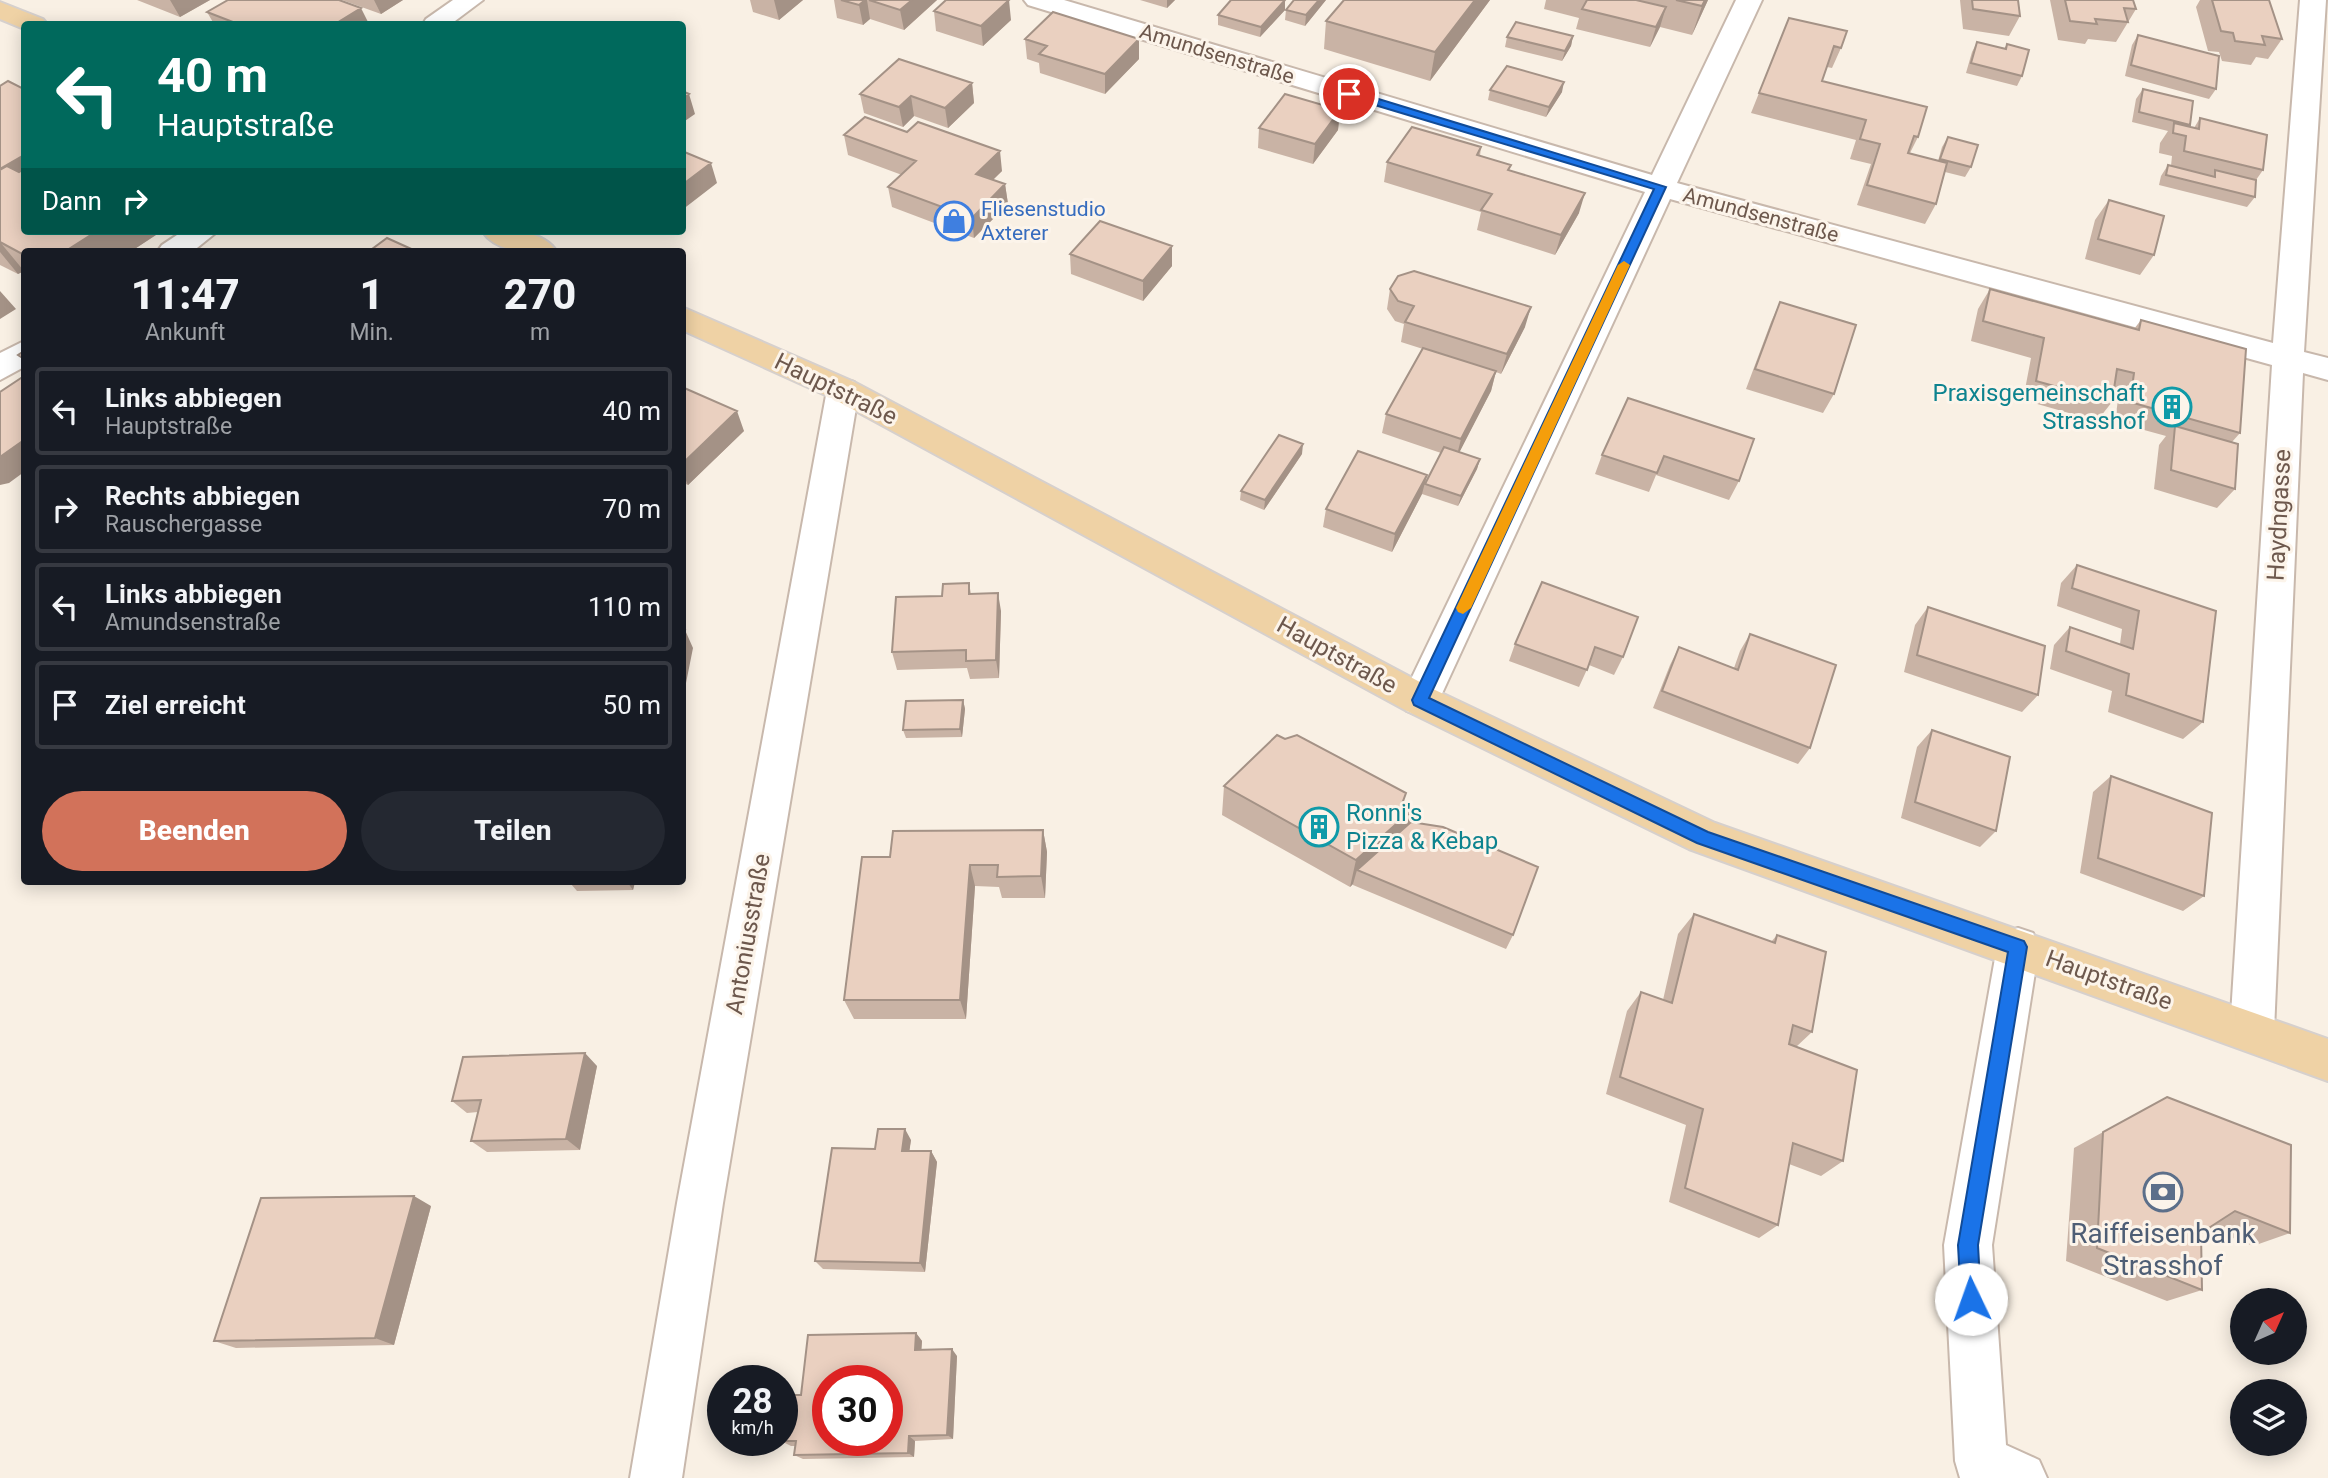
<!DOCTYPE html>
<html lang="de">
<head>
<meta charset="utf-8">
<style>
	:root { --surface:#171b24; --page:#242831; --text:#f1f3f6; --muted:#9ea1a6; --line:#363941; --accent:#d2725a }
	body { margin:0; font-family:Roboto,sans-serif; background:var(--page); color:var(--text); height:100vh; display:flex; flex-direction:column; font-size:26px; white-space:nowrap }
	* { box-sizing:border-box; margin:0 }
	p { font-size:23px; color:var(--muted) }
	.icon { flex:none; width:38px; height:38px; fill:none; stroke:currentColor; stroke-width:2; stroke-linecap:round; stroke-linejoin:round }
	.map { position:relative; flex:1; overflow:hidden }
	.side { position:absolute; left:21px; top:248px; width:665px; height:637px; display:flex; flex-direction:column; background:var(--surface); border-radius:7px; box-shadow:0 4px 18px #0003 }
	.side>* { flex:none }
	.guide { position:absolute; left:21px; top:21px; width:665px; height:214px; border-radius:7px; box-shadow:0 4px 18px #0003; background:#00695c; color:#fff; overflow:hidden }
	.needle { width:46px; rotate:45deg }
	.controls { position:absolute; left:2230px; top:1288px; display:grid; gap:14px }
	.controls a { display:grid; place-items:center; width:77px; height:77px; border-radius:50%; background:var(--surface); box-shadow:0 4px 18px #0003; font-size:35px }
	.speed { position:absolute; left:707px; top:1365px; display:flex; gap:14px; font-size:35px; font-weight:700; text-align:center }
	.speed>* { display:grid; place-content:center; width:91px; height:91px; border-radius:50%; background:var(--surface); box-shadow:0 4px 18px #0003; line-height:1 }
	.speed small { font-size:18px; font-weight:400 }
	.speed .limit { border:10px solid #d22; background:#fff; color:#111 }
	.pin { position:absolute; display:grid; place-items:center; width:60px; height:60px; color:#fff; margin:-30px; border:4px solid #fff; border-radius:50%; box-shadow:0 2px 7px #0007 }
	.me { position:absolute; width:77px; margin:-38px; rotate:357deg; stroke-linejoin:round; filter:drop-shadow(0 0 5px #0008) }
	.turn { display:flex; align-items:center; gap:24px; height:147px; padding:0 21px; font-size:32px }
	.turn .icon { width:91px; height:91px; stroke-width:2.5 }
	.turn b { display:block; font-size:49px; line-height:60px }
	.then { display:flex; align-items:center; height:66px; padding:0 21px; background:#0003; gap:14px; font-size:26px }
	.eta { display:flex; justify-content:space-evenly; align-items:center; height:119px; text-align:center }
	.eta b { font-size:42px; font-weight:800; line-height:49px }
	.cta { display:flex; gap:14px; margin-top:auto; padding:14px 21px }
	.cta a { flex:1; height:80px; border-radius:42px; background:var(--accent); color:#fff; font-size:28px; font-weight:800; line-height:80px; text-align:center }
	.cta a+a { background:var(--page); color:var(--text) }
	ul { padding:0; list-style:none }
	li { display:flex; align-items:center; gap:21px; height:88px; margin:0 14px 10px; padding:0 7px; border:4px solid var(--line); border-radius:7px }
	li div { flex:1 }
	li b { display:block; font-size:26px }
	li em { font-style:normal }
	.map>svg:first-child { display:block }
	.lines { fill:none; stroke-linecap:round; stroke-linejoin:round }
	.street-casing { stroke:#c8b8ac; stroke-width:4 }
	.primary-casing { stroke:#d6d0cd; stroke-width:4 }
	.street { fill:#fff; fill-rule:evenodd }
	.primary { fill:#efd2a5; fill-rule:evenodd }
	.wall { fill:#c9b3a5 }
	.shaded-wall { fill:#a49286 }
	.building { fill:#ead0c0; stroke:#a49286; stroke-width:2; fill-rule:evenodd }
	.route { fill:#1a73e8; stroke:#114b97; stroke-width:2 }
	.slow { fill:#f59e0b }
	.labels { text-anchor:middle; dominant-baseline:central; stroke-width:6; stroke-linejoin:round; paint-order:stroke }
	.far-street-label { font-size:21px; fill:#6d584d; stroke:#fcf4ea }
	.far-shop-label { font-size:21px; fill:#366cbe; stroke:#fcf4ea; text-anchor:start }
	.street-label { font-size:24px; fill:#6d584d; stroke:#fcf4ea }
	.culture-label { font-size:24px; fill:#0d838f; stroke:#fcf4ea; text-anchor:end }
	.near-service-label { font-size:28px; fill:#4e5e75; stroke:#fcf4ea }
</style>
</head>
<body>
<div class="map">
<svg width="2328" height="1478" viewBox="0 0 2328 1478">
	<rect width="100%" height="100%" fill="#f9f0e4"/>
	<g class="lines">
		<defs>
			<path id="street" d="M453,0H483L451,24H423L426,19Z
				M1024,0H1064L1652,175L1736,0H1762L1677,183L2273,343L2300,0H2326L2304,352L2328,358V380L2303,373L2274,1031L2267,1046L2252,1052L2237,1046L2230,1031L2272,365L1670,199L1439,700L1433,711L1420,716L1407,711L1401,700L1645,192L1028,5Z
				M183,231H218L192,252H157L162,245Z
				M24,341V367L0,380V353Z
				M843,379L854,382L859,390L723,1203L682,1478H630L677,1203L827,390L832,382Z
				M2018,928L2033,933L2039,947L1992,1245L2006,1445L2039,1460L2047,1478H1960L1955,1461L1944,1245L1997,947L2003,933Z"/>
			<path id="primary" d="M0,2L43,19L47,24H24V29L0,19Z
				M482,231C507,231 542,228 557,252C532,252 498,255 482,231Z
				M682,307L854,382L1433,689L1715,823L2328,1039V1081L1689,849L1407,711L832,398L682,330Z"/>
		</defs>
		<!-- street casing -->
		<use href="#street" class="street-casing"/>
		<!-- primary casing -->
		<use href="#primary" class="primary-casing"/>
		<!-- street -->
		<use href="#street" class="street"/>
		<!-- primary -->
		<use href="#primary" class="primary"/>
	</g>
	<!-- wall -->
	<path class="wall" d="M137,0H210L180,17Z
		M342,0H403L381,14Z
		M750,0H803L779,20L753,12Z
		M834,0H937L904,30L870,19L863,25L837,18Z
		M1140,0H1175L1167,8Z
		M1294,0H1326L1305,26L1285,20L1286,10Z
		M1344,0H1490L1430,81L1324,49L1326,21Z
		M1546,0H1708L1692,35L1660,27L1650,47L1576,29L1579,18L1544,9Z
		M1960,0H2018L2020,16L2009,36L1963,29Z
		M2050,0H2133L2136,9L2116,42L2088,39L2085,44L2058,40Z
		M2200,0H2269L2282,39L2268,59L2256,57L2251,65L2222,61L2219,52L2208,51L2196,7Z
		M1285,10L1260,37L1218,25V15Z
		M934,11L1011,20L983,46L936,31Z
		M207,12L369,24H214Z
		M1789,18L1841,48L1832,68L1827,67L1822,81L1918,137L1910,153L1938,161L1942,147L1948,137L1971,167L1965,177L1945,172L1936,204L1925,224L1857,205L1871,164L1850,159L1856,140L1751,113Z
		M2138,35L2216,89L2209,99L2125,76L2132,45Z
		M1573,36L1571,46L1562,61L1505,47L1507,37Z
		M1025,39L1139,59L1105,94L1040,73L1039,63L1027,59Z
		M1977,42L2004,49L2007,44L2022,76L2017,86L1966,73L1972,52Z
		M972,83L974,103L948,128L914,116L903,127L864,113L860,94Z
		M0,86L162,231L130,252H24V271L18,274L0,265Z
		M2143,89L2190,125L2189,127L2194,128L2200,118L2263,170L2256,180L2255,197L2247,207L2159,185L2161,176L2168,165L2171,166L2172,156L2159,153L2160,143L2168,131L2132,122L2136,99Z
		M1490,90L1562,92L1546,117L1488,100Z
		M1340,110L1338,130L1313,164L1258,148L1259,128Z
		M844,135L1002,171L993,180L1005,184L1008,204L974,238L892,207L888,187L902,175L848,155Z
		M1481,147L1480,156L1510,170L1579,213L1555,255L1477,230L1481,212L1384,182L1387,162Z
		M2109,200L2154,255L2140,275L2085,259L2095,220Z
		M1070,254L1172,266L1143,301L1071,274Z
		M1390,289L1525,327L1501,374L1496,372L1491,391L1459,452L1480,459L1477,469L1458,506L1422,494L1392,552L1323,527L1326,509L1427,475L1425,484L1441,453L1382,433L1386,414L1423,349L1401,342L1404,324L1395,321L1387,309Z
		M1990,289L2134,329L2141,320L2240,433L2232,442L2235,489L2217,508L2154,489L2159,445L2166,436L2115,422L2119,392L2113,391L2112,402L2097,421L2023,400L2031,358L1971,341L1978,309Z
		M1780,302L1834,394L1823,413L1746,389L1771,322Z
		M682,387L744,431L688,485L682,482Z
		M1628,398L1739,481L1729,500L1656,475L1649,492L1595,474L1602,455Z
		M1302,454L1264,510L1240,500L1241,491Z
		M2077,565L2216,611L2203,722L2183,739L2108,712L2112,691L2050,669L2054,645L2070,627L2120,644L2122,629L2057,606L2061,583Z
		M1542,582L1623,657L1614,675L1589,665L1579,687L1509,661L1515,644Z
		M969,583L971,594L1001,611L999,678L970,679L967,668L897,670L892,652L942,596Z
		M1928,607L2038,695L2022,712L1904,672L1915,625Z
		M1750,634L1810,748L1798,764L1653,708L1670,665L1679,647L1734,668L1740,651Z
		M963,700L965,709L962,737L906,738L903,730Z
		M1932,730L1996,831L1980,847L1901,818L1917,747Z
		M2111,776L2204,896L2183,911L2080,873L2093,792Z
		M1224,786L1402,804L1410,822L1513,935L1506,949L1353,885V884L1350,887L1222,815Z
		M1043,830L1047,852L1045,898H1002L999,887L975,886L966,1019H854L844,1000L890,857Z
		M572,882H635L633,890L577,891L571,884Z
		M1694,914L1771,942L1777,935L1812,1032L1796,1047L1843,1161L1821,1176L1789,1164L1778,1225L1759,1238L1669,1202L1686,1125L1606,1094L1627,1011L1641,992L1663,1000L1678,934Z
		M597,1066L580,1150L487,1152L471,1141L478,1112L467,1113L452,1101Z
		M2167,1097L2290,1233L2253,1246L2208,1228L2201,1233L2202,1290L2167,1301L2066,1261L2074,1148Z
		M911,1140L909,1151H931L937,1162L925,1272L823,1269L815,1261L875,1149Z
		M431,1206L394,1345L236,1348L214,1341Z
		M916,1333L922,1341L921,1350L957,1356L953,1439L915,1441L914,1457L803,1459L794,1455L795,1446H791L781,1441L801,1395Z"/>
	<!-- shaded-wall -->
	<path class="shaded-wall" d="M170,0H210L180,17Z
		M374,0H403L381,14Z
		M774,0H803L779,20Z
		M865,0H867L870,19L863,25L859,5Z
		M912,0H937L904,30L900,10Z
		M1009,0L1011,20L983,46L981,26Z
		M1167,0H1175L1167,8Z
		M1285,0V10L1260,37L1261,27Z
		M1319,0H1326L1305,26L1306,15Z
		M1475,0H1490L1430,81L1435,52Z
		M1705,0H1708L1692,35L1702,6Z
		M1666,7L1660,27L1650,47L1656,27Z
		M361,8L369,24H335Z
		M1573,36L1571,46L1562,61L1565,51Z
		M1139,39V59L1105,94V74Z
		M1564,82L1562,92L1546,117L1549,107Z
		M972,83L974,103L948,128L945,108Z
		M689,94L695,114L682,123V98Z
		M911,96L914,116L903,127L899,107Z
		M1340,110L1338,130L1313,164L1315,144Z
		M1000,151L1002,171L978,194L976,174Z
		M24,155V184L0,169Z
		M711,163L717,183L682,210V185Z
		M1005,184L1008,204L974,238L972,218Z
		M1585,193L1579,213L1555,255L1561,235Z
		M97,231H162L130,252H64Z
		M0,242L24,271L18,274L0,252Z
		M1172,246V266L1143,301V281Z
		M0,291L16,309L0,319Z
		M1531,307L1525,327L1501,374L1507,354Z
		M1496,371L1491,391L1456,459L1461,439Z
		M737,411L744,431L688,485L682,471V464Z
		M24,440V472L9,483L0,485V457Z
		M1303,444L1302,454L1264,510L1265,500Z
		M1480,459L1477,469L1458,506L1461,496Z
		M1427,475L1422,494L1392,552L1395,534Z
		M998,593L1001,611L999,678L996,660Z
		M685,630L693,648L682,703V642Z
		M963,700L965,709L962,737L960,729Z
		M1414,808L1405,837L1357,870L1353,884L1350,887L1356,860Z
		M1043,830L1047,852L1045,898L1041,876Z
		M970,865L975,886L966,1019L960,1000Z
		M628,882H635L633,890L628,883Z
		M585,1053L597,1066L580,1150L566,1139Z
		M905,1129L911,1140L908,1161L902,1151Z
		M931,1151L937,1162L925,1272L920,1263Z
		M414,1196L431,1206L394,1345L375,1338Z
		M916,1333L922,1341L921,1357L915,1350Z
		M952,1349L957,1356L953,1439L947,1435Z
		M909,1436L915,1441L914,1457L908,1453Z"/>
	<!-- building -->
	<path class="building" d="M228,0H339L361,8L335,24H238L207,12Z
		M841,0H865L859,5Z
		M869,0H912L900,10Z
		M946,0H1009L981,26L934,11Z
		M1231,0H1285L1261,27L1218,15Z
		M1294,0H1319L1306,15L1286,10Z
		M1344,0H1475L1435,52L1326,21Z
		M1587,0H1636L1666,7L1656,27L1582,9Z
		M1676,0H1705L1702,6Z
		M1972,0H2018L2020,16L1973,9Z
		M2065,0H2133L2136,9L2124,8L2128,22L2095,19L2097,24L2070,21Z
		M2212,0H2269L2282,39L2262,36L2265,45L2235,41L2233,33L2221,31Z
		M1053,12L1139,39L1105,74L1039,54L1047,46L1025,39Z
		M1789,18L1847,31L1841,48L1834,46L1822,81L1927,107L1918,137L1914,136L1908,153L1947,163L1936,204L1867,185L1880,144L1860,139L1866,120L1759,93Z
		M1516,22L1573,36L1565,51L1507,37Z
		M2138,35L2219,56L2216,89L2131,65Z
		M1977,42L2006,49L2007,44L2029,50L2022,76L1971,63Z
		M899,59L972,83L945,108L911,96L899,107L860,94Z
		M1507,66L1564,82L1549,107L1490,90Z
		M8,81L24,89V155L0,169V86Z
		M2143,89L2193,101L2190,125L2139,112Z
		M682,91L689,94L682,98Z
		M1285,94L1340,110L1315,144L1259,128Z
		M865,117L907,132L918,122L1000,151L976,174L1005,184L972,218L888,187L916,161L844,135Z
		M2200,118L2267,135L2263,170L2184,151L2186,136L2173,133L2174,123L2199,129Z
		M1412,127L1481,147L1477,155L1511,165L1508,170L1585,193L1561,235L1481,210L1492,194L1387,162Z
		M1948,137L1978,145L1971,167L1940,159Z
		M682,151L711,163L682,185Z
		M2168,165L2215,177V170L2256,180L2255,197L2166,175Z
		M7,166L19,172L24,169V231H97L64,252H24V255L0,242V170Z
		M2109,200L2164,216L2154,255L2098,239Z
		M1100,221L1172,246L1143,281L1070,254Z
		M387,238L418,252H368Z
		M1414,271L1531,307L1507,354L1405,322L1414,306L1398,301L1390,289L1398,276Z
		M1990,289L2139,330L2141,320L2246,349L2240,433L2130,402L2134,373L2117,369L2112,402L2036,381L2044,338L1983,321Z
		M1780,302L1856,325L1834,394L1755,369Z
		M1423,348L1496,371L1461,439L1386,414Z
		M24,351V359L18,355Z
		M24,376V440L0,457V392Z
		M682,387L737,411L682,464Z
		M1628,398L1754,439L1739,481L1664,456L1657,473L1602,455Z
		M2175,426L2238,444L2235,489L2171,470Z
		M1279,435L1303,444L1265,500L1241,491Z
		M1444,447L1480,459L1461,496L1425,484Z
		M1358,451L1427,475L1395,534L1326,509Z
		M2077,565L2216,611L2203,722L2126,695L2129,674L2066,651L2070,627L2133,649L2139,611L2072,588Z
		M1542,582L1638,617L1623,657L1595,647L1587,670L1515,644Z
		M969,583V594L998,593L996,660L966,661V650L892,652L896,597L942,596L943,584Z
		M1928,607L2045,646L2038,695L1917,655Z
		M682,630H685L682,642Z
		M1750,634L1836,665L1810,748L1662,691L1679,647L1738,670Z
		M963,700L960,729L903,730L906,701Z
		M1932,730L2010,757L1996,831L1915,802Z
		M1277,735L1285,739L1297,735L1406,793L1402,804L1414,808L1356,860L1224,786Z
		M2111,776L2212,813L2204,896L2098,858Z
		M1411,822L1443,827L1538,867L1513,935L1357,870Z
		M1043,830L1041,876L997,877L998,865H970L960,1000H844L862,857H890L893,831Z
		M572,882H628L571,884Z
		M1694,914L1775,943L1777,935L1826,952L1812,1032L1793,1025L1789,1044L1857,1070L1843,1161L1793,1143L1778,1225L1685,1188L1703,1109L1620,1077L1641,992L1672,1003Z
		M585,1053L566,1139L471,1141L481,1100L452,1101L463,1057Z
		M2167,1097L2291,1145L2290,1233L2235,1211L2201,1233L2202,1290L2097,1248L2103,1132Z
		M878,1129H905L902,1151H931L920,1263L815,1261L832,1148L875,1149Z
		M414,1196L375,1338L214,1341L261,1198Z
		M916,1333L915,1350L952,1349L947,1435L909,1436L908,1453L794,1455L796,1441H781L787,1395H801L808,1335ZM828,1381H887V1440H828Z"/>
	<!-- route -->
	<path class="route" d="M1349,90L1666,187L1429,698L1708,832L2024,941L2027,947L1978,1245L1981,1299L1978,1306L1971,1309L1964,1306L1961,1299L1958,1245L2008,952L1697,843L1414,705L1412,700L1654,189L1345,96L1343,94Z"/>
	<!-- slow -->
	<path class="slow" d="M1624,261L1630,265L1471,608L1463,614L1458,612L1456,608L1618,265Z"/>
	<!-- icons -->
	<defs>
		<symbol id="shop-ring" viewBox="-11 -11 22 22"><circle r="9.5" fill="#fcf4ea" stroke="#3f7fe0" stroke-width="1.5"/><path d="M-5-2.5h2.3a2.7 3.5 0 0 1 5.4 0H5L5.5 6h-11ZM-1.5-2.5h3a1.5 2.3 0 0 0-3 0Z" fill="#3f7fe0"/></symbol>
		<symbol id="building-ring" viewBox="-11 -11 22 22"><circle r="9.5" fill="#fcf4ea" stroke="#0f9aa8" stroke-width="1.5"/><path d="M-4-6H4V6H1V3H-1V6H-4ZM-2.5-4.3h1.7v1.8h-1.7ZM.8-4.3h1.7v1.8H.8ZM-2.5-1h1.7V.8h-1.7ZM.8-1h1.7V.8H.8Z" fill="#0f9aa8"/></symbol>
		<symbol id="bank-ring" viewBox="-11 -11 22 22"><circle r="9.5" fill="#fcf4ea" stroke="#5c6f8a" stroke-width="1.5"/><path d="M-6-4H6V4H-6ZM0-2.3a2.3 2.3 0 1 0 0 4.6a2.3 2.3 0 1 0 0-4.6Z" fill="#5c6f8a"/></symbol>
	</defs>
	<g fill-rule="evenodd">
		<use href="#shop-ring" x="932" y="199" width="44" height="44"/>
		<use href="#building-ring" x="2150" y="385" width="44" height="44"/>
		<use href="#building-ring" x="1297" y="805" width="44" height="44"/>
		<use href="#bank-ring" x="2141" y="1170" width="44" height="44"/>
	</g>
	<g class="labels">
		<!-- far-street labels -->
		<g class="far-street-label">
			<text transform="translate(1217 54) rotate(17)">Amundsenstraße</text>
			<text transform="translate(1761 215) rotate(15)">Amundsenstraße</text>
		</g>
		<!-- far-shop labels -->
		<g class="far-shop-label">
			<text x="981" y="209">Fliesenstudio<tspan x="981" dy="24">Axterer</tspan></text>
		</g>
		<!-- street labels -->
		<g class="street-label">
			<text transform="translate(836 389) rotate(26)">Hauptstraße</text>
			<text transform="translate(2279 515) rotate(-87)">Haydngasse</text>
			<text transform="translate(1337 655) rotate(29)">Hauptstraße</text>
			<text transform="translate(748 934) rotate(-80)">Antoniusstraße</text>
			<text transform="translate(2109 980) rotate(20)">Hauptstraße</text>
		</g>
		<!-- culture labels -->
		<g class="culture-label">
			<text x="2145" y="393">Praxisgemeinschaft<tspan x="2145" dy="28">Strasshof</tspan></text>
			<text x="1346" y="813" text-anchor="start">Ronni's<tspan x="1346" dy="28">Pizza &amp; Kebap</tspan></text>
		</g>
		<!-- near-service labels -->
		<g class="near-service-label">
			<text x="2163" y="1233">Raiffeisenbank<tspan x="2163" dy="32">Strasshof</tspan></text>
		</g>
	</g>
</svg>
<div class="controls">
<a><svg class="needle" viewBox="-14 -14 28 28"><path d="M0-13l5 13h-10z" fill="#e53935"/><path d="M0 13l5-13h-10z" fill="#9ea1a6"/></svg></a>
<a><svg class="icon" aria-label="layers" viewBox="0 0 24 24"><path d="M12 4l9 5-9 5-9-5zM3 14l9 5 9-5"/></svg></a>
</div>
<div class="speed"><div>28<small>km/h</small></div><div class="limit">30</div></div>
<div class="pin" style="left:1349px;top:94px;background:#d93025"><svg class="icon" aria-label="arrive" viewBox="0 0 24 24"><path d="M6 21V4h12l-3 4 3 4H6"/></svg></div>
<svg class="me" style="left:1971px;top:1299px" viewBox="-20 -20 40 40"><circle r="19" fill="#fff"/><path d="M0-13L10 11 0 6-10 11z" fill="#1a73e8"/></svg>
<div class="guide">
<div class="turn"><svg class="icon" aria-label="left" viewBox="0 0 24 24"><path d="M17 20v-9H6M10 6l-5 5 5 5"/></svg><div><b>40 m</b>Hauptstraße</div></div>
<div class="then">Dann<svg class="icon" aria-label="right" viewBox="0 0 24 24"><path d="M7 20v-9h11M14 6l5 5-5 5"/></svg></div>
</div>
<section class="side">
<div class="eta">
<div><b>11:47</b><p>Ankunft</p></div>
<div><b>1</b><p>Min.</p></div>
<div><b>270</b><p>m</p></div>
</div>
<ul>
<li><svg class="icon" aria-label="left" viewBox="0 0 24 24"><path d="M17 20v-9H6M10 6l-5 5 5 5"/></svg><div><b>Links abbiegen</b><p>Hauptstraße</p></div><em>40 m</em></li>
<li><svg class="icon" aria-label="right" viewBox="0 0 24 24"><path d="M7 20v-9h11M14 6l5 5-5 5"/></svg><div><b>Rechts abbiegen</b><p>Rauschergasse</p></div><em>70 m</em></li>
<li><svg class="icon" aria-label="left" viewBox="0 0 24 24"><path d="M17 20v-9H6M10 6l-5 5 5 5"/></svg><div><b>Links abbiegen</b><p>Amundsenstraße</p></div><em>110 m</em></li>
<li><svg class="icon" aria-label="arrive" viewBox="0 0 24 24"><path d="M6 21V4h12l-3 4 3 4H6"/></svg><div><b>Ziel erreicht</b></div><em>50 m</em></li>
</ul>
<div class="cta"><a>Beenden</a><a>Teilen</a></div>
</section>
</div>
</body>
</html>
